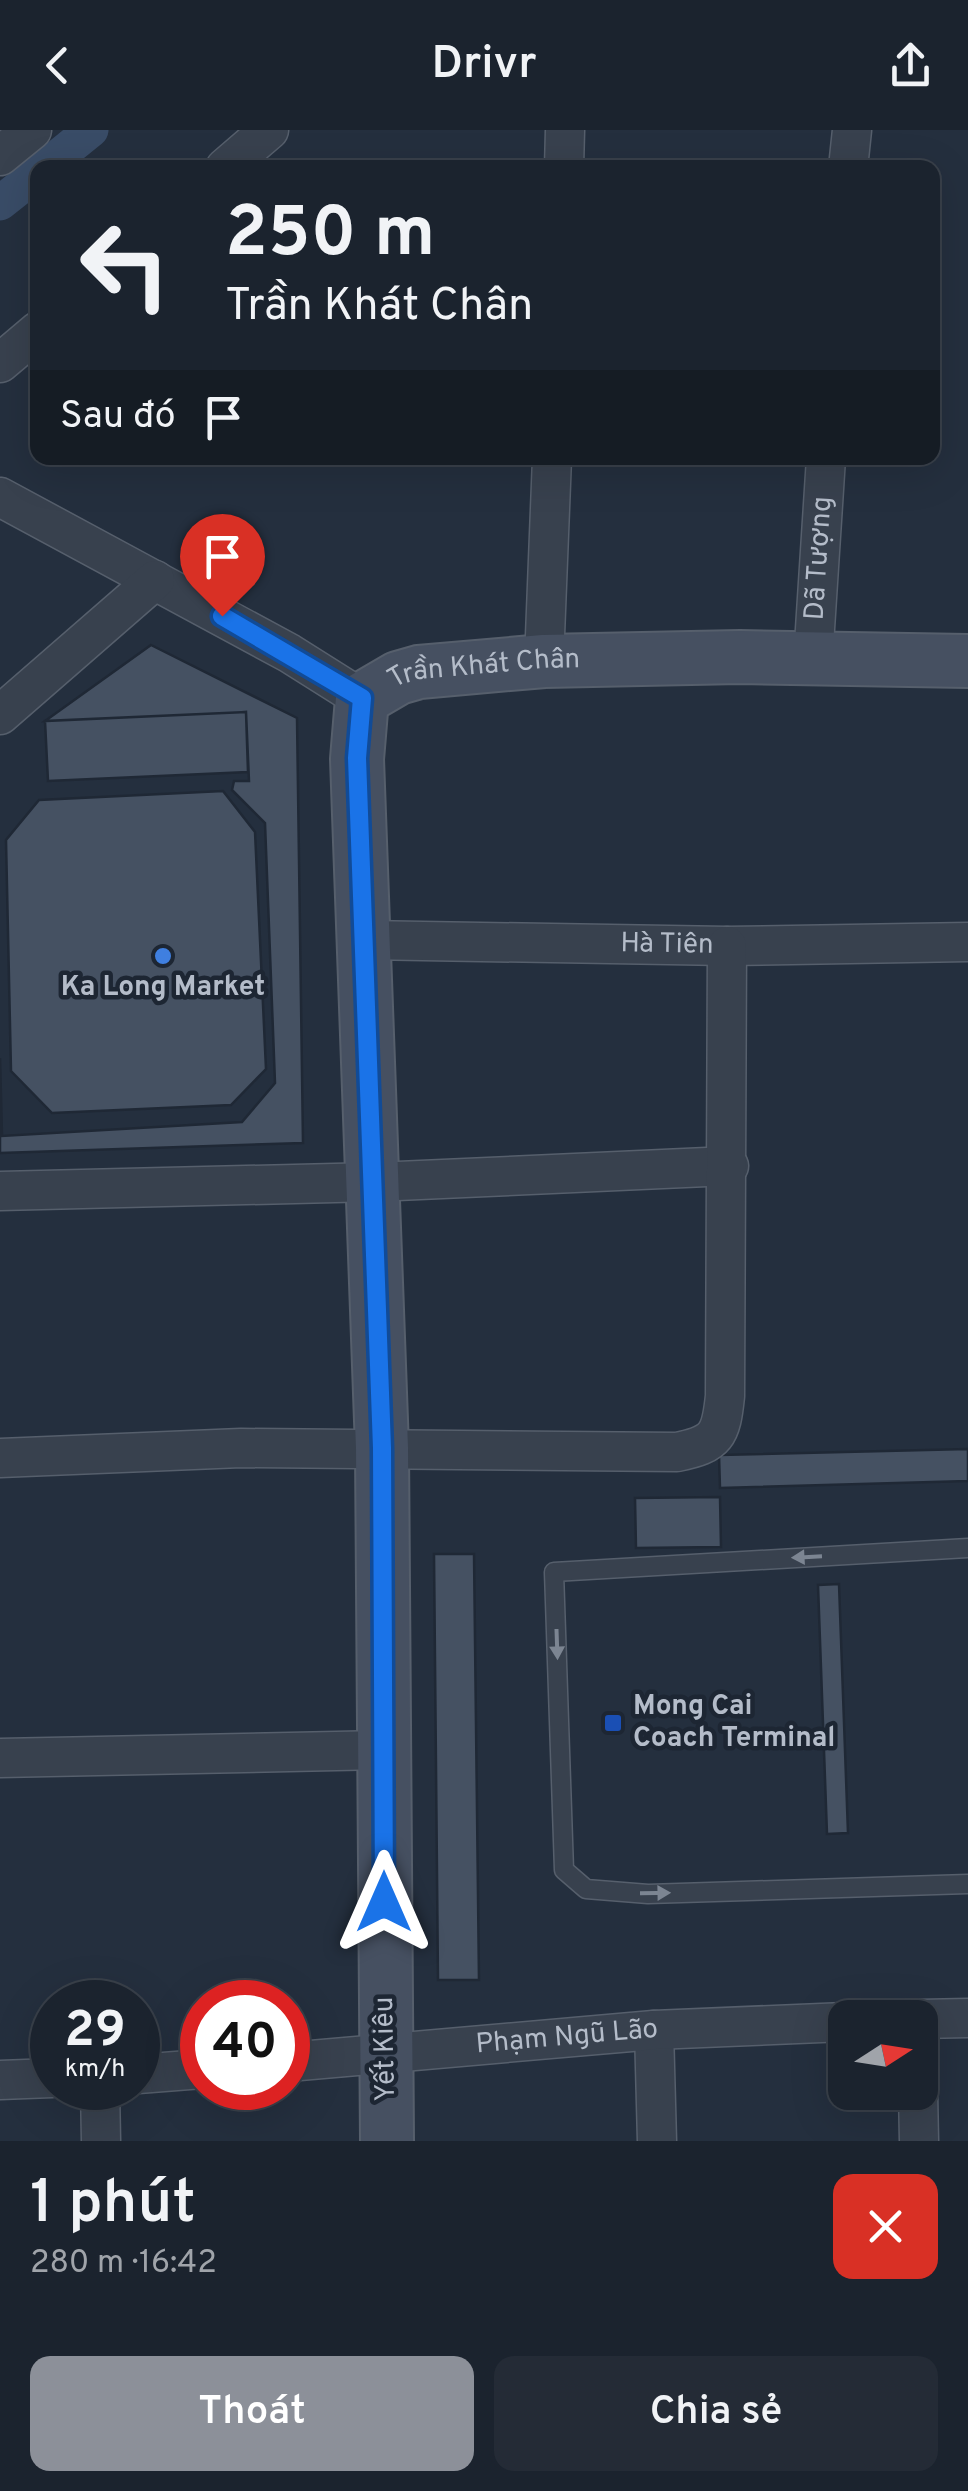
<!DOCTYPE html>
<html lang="vi">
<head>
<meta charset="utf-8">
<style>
	:root { --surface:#1b232e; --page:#242b36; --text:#f1f3f6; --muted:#a0a4aa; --line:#39404a; --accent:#8c9099 }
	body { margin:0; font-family:Overpass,sans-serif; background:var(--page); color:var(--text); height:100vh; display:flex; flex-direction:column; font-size:38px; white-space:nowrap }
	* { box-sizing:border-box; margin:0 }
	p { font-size:32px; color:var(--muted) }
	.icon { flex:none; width:55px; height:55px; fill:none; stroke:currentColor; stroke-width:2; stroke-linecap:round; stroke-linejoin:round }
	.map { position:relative; height:2011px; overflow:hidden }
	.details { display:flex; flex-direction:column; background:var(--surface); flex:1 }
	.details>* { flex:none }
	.guide { position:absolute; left:30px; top:30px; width:910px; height:305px; border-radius:20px; box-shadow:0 10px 40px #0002,0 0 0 2px var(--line); background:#1b232e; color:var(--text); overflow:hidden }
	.needle { width:65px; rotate:78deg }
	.tools { position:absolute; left:828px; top:1870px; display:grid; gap:20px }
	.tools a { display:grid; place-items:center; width:110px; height:110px; border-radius:20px; background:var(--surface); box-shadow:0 10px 40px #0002,0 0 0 2px var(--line); font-size:50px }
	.speed { position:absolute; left:30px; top:1850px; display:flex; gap:20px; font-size:50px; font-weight:700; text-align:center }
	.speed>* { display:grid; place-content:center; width:130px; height:130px; border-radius:50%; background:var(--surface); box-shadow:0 10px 40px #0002,0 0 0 2px var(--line); line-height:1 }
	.speed small { font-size:25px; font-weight:400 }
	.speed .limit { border:15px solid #d22; background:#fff; color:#111 }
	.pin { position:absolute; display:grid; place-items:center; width:85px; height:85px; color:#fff; margin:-102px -42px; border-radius:50% 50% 50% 0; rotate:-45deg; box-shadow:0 0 10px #0007 }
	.pin .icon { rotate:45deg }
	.me { position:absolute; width:110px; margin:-55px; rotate:0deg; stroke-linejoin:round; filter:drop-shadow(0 0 8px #0008) }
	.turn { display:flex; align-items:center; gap:35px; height:210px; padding:0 30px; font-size:45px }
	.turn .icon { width:130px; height:130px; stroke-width:2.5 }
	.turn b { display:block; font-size:70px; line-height:85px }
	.then { display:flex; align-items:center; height:95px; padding:0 30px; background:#0003; gap:20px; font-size:38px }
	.round { display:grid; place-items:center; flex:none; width:105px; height:105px; border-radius:20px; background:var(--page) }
	.headline { display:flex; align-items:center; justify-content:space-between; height:170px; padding:0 30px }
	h1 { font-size:60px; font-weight:600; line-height:75px }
	.button { display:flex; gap:20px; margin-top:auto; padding:20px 30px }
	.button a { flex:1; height:115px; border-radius:20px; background:var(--accent); color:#fff; font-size:40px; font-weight:600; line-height:115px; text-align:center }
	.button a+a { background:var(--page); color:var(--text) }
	header { display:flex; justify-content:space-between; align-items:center; height:130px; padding:0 30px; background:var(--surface); font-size:45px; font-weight:600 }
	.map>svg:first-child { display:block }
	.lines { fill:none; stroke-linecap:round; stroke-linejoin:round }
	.canal { stroke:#394c67; stroke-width:35 }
	.building { fill:#455162; stroke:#1f2835; stroke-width:2.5 }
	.lane-casing { stroke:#565f6c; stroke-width:21 }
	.street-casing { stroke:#565f6c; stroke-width:41 }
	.secondary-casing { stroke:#565f6c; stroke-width:56 }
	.lane { stroke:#38414e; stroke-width:18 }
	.street { stroke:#38414e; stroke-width:38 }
	.secondary { stroke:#465061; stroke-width:52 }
	.oneway { fill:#7c8592 }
	.route-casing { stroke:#114b97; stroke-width:25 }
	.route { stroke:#1a73e8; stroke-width:18 }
	.shop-dot { fill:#3f7fe0; stroke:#1d2633; stroke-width:4 }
	.transit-dot { fill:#1a4fb4; stroke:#1d2633; stroke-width:4 }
	.labels { text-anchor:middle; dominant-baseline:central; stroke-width:9; stroke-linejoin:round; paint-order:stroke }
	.street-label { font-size:28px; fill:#b4bcc9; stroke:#1d2633 }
	.poi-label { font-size:28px; font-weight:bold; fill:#b4bcc9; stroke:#1d2633 }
</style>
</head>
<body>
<header><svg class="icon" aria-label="back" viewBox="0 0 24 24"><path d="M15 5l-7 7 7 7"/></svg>Drivr<svg class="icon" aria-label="share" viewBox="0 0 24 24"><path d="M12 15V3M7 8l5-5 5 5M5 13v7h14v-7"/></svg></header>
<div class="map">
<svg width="968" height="2011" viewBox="0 0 968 2011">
	<rect width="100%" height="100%" fill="#242f3e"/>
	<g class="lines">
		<!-- canal -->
		<path class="canal" d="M44,38L91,0
			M0,73L38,43"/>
	</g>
	<!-- building -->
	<path class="building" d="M151,515L297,588L303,1013L0,1023V928L2,1006L242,992L275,953L265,693L232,660L234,651H249L246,582L45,591Z
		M246,582L248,642L48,651L45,591Z
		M223,661L255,702L266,939L231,975L52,983L11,941L6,710L39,670Z
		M968,1319V1351L720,1358L719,1325Z
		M720,1367L721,1417L636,1418L635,1368Z
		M434,1424H474L479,1850H438Z
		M839,1454L848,1703L827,1704L818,1455Z"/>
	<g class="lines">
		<defs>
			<path id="lane" d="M968,1418L554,1442L564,1740L586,1759L648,1764L968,1754"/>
			<g id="street">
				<path d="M0,26L32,0"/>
				<path d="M225,38L269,0"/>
				<path d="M564,38L565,0"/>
				<path d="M848,38L852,0"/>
				<path d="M0,233L38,201"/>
				<path d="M0,367L289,523L362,569"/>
				<path id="s1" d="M813,530L826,328"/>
				<path d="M544,531L552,328"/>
				<path d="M0,585L155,450"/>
				<path id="s2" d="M365,810L727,816L968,812"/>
				<path d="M0,1061L375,1052L729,1036"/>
				<path d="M0,1328L241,1318L677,1322C717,1314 721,1305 725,1266L727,816"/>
				<path d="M0,1628L383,1620"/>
				<path d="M920,1889L968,1888"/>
				<path d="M654,1900L657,2011"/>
				<path id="s3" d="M288,1932L654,1900L845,1892"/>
				<path d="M138,1944L202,1939"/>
				<path d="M0,1950L52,1948"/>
				<path d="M100,1958L101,2011"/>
				<path d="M918,1962L919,2011"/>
			</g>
			<g id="secondary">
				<path id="s4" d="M387,2011L382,1318L357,629L362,569L398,548L419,542L544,531L740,527L968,531"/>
			</g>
		</defs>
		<!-- lane casing -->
		<use href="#lane" class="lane-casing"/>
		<!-- street casing -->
		<use href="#street" class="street-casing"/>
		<!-- secondary casing -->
		<use href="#secondary" class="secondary-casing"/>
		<!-- lane -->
		<use href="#lane" class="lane"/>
		<!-- street -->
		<use href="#street" class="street"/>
		<!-- secondary -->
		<use href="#secondary" class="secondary"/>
	</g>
	<!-- one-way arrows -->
	<defs><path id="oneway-solid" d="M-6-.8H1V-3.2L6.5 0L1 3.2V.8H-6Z" transform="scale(2.5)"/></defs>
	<g class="oneway">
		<use href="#oneway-solid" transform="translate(807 1427) rotate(177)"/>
		<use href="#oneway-solid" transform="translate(557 1514) rotate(88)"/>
		<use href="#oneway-solid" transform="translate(655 1763) rotate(-1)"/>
	</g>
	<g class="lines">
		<defs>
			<path id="route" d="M222,486L362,568L357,628L382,1318L384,1772"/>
		</defs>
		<!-- route casing -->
		<use href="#route" class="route-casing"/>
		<!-- route -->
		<use href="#route" class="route"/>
	</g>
	<!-- markers -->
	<circle class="shop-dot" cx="163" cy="826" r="10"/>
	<rect class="transit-dot" x="603" y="1583" width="20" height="20" rx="5"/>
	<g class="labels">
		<!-- street labels -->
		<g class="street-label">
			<text stroke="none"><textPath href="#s1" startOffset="102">Dã Tượng</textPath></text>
			<text stroke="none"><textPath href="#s4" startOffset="1572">Trần Khát Chân</textPath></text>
			<text stroke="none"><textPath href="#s2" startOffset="302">Hà Tiên</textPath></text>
			<text stroke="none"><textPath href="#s3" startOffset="280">Phạm Ngũ Lão</textPath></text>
			<text transform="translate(386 1919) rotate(-91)">Yết Kiêu</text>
		</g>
		<!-- poi labels -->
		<g class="poi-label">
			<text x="163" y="858">Ka Long Market</text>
			<text x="633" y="1577" text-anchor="start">Mong Cai<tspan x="633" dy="32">Coach Terminal</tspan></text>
		</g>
	</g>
</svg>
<div class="tools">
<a><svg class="needle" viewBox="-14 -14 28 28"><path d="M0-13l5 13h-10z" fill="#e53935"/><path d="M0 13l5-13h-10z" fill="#a0a4aa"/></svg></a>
</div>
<div class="speed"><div>29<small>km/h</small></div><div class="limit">40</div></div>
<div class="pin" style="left:222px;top:486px;background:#d93025"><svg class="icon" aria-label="arrive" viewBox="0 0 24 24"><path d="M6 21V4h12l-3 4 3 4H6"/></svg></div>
<svg class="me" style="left:384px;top:1772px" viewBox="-20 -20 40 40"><path d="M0-17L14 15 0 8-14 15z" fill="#1a73e8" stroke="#fff" stroke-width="4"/></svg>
<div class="guide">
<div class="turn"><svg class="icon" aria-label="left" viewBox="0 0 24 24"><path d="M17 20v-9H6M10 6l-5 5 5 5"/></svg><div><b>250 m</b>Trần Khát Chân</div></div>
<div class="then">Sau đó<svg class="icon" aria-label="arrive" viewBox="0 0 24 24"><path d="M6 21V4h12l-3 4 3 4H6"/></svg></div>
</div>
</div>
<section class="details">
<div class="headline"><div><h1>1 phút</h1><p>280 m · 16:42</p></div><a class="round" style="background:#d93025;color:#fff"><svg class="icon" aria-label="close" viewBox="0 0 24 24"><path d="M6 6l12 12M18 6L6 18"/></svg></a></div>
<div class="button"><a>Thoát</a><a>Chia sẻ</a></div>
</section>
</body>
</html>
